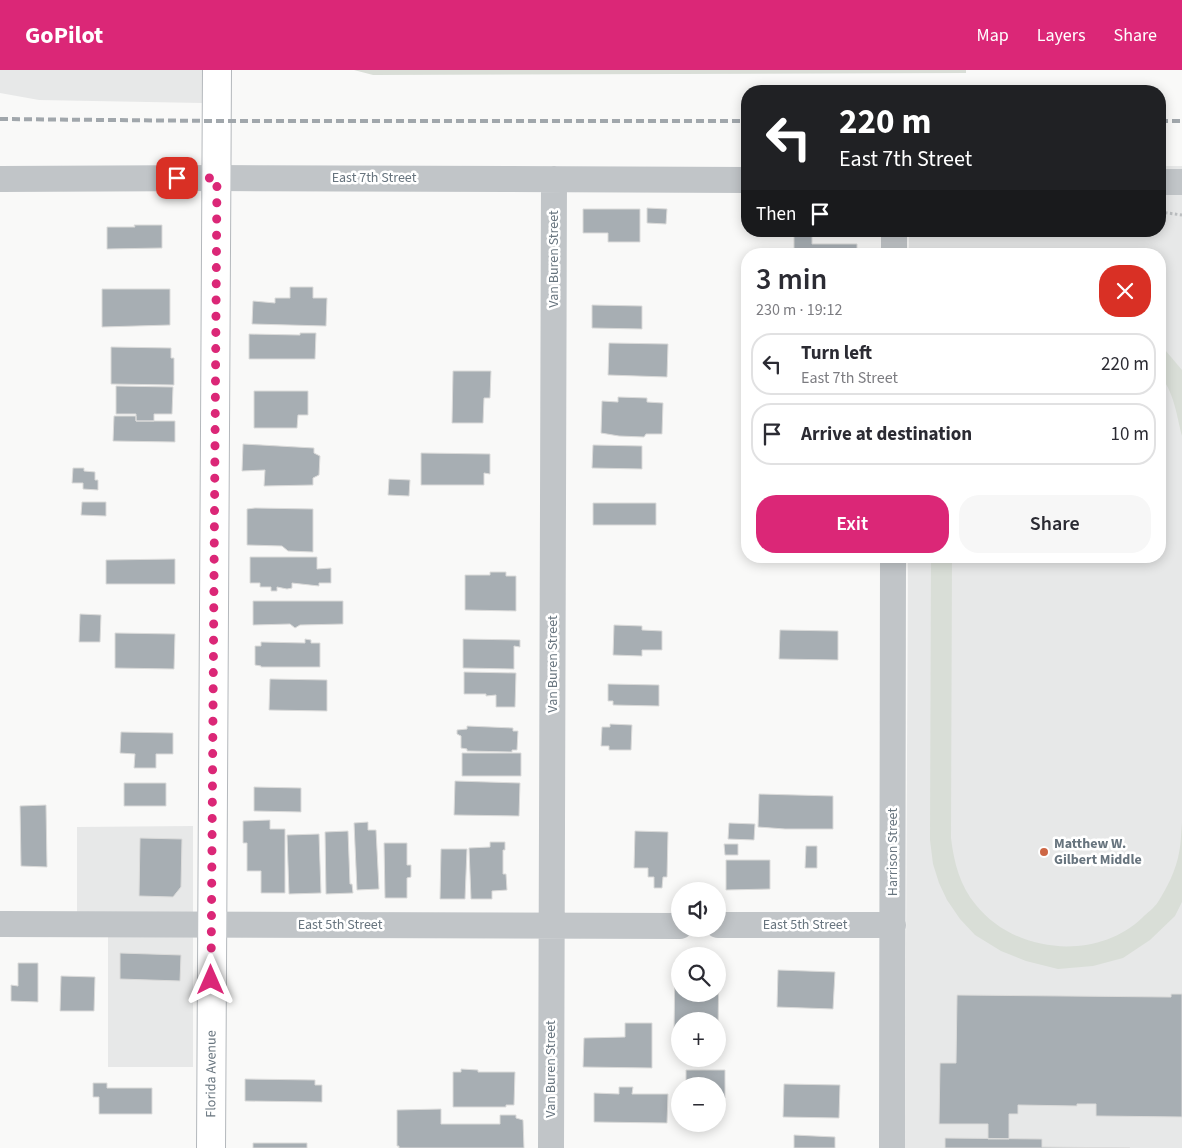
<!DOCTYPE html>
<html lang="en">
<head>
<meta charset="utf-8">
<style>
	:root { --surface:#fff; --page:#f7f7f7; --text:#2b2b33; --muted:#7c7c81; --line:#e1e1e2; --accent:#db2777 }
	body { margin:0; font-family:"Source Sans 3",sans-serif; background:var(--page); color:var(--text); height:100vh; display:flex; flex-direction:column; font-size:19px; white-space:nowrap }
	* { box-sizing:border-box; margin:0 }
	p { font-size:16px; color:var(--muted) }
	.icon { flex:none; width:28px; height:28px; fill:none; stroke:currentColor; stroke-width:2; stroke-linecap:round; stroke-linejoin:round }
	.map { position:relative; flex:1; overflow:hidden }
	.side { position:absolute; left:741px; top:178px; width:425px; height:315px; display:flex; flex-direction:column; background:var(--surface); border-radius:20px; box-shadow:0 2px 12px #0003 }
	.side>* { flex:none }
	.hud { position:absolute; left:741px; top:15px; width:425px; height:152px; border-radius:20px; box-shadow:0 2px 12px #0003; background:#202124; color:#fff; overflow:hidden }
	.tools { position:absolute; left:671px; top:812px; display:grid; gap:10px }
	.tools a { display:grid; place-items:center; width:55px; height:55px; border-radius:50%; background:var(--surface); box-shadow:0 2px 12px #0003; font-size:25px }
	.pin { position:absolute; display:grid; place-items:center; width:42px; height:42px; color:#fff; margin:-21px; border-radius:10px; box-shadow:0 2px 8px #0006 }
	.me { position:absolute; width:55px; margin:-28px; rotate:0deg; stroke-linejoin:round; filter:drop-shadow(0 0 4px #0008) }
	.turn { display:flex; align-items:center; gap:18px; height:105px; padding:0 15px; font-size:22px }
	.turn .icon { width:65px; height:65px; stroke-width:2.5 }
	.turn b { display:block; font-size:35px; line-height:42px }
	.then { display:flex; align-items:center; height:48px; padding:0 15px; background:#0003; gap:10px; font-size:19px }
	.round { display:grid; place-items:center; flex:none; width:52px; height:52px; border-radius:20px; background:var(--page) }
	.summary { display:flex; align-items:center; justify-content:space-between; height:85px; padding:0 15px }
	h1 { font-size:30px; font-weight:600; line-height:38px }
	.button { display:flex; gap:10px; margin-top:auto; padding:10px 15px }
	.button a { flex:1; height:58px; border-radius:20px; background:var(--accent); color:#fff; font-size:20px; font-weight:600; line-height:58px; text-align:center }
	.button a+a { background:var(--page); color:var(--text) }
	ul { padding:0; list-style:none }
	li { display:flex; align-items:center; gap:15px; height:62px; margin:0 10px 8px; padding:0 5px; border:2px solid var(--line); border-radius:20px }
	li div { flex:1 }
	li b { display:block; font-size:19px }
	li em { font-style:normal }
	header { display:flex; align-items:center; gap:30px; box-sizing:border-box; height:70px; padding:0 25px; background:var(--accent); color:#fff }
	header strong { font-size:24px }
	nav { display:flex; gap:28px; margin-inline-start:auto; font-size:18px }
	.map>svg:first-child { display:block }
	.built { fill:#e7e8e8 }
	.green { fill:#d9ded7 }
	.building { fill:#a7aeb3; stroke:#dbdbda }
	.lines { fill:none; stroke-linecap:round; stroke-linejoin:round }
	.secondary-casing { stroke:#b4b8bc; stroke-width:30 }
	.path { stroke:#bbbec0; stroke-width:3; stroke-dasharray:2.5 2.5; stroke-linecap:butt }
	.street { stroke:#c1c5c8; stroke-width:26 }
	.secondary { stroke:#fff; stroke-width:28 }
	.rail { stroke:#a1a7ac; stroke-width:4; stroke-dasharray:8 4; stroke-linecap:butt }
	.route { stroke:#db2777; stroke-width:9; stroke-dasharray:0 16.2 }
	.poi-dot { fill:#cd6644; stroke:#fff; stroke-width:2 }
	.labels { text-anchor:middle; dominant-baseline:central; stroke-width:5; stroke-linejoin:round; paint-order:stroke }
	.street-label { font-size:14px; fill:#67747e; stroke:#fff }
	.poi-label { font-size:14px; font-weight:bold; fill:#67747e; stroke:#fff; text-anchor:start }
</style>
</head>
<body>
<header>
<strong>GoPilot</strong>
<nav><a>Map</a><a>Layers</a><a>Share</a></nav>
</header>
<div class="map">
<svg width="1182" height="1078" viewBox="0 0 1182 1078">
	<rect width="100%" height="100%" fill="#f9f9f8"/>
	<!-- built -->
	<path class="built" d="M0,0H202V33L39,30L0,23Z
		M1160,96H1182V1078H905L908,486H1160V184H909V161H1160Z
		M193,756V997H108V843H77V757Z"/>
	<!-- green -->
	<path class="green" d="M354,0H966V3L373,5Z
		M1160,274L1182,300V832L1175,846L1150,870L1123,888L1093,896L1058,899L1026,891L1001,881L975,865L960,849L947,830L939,813L933,794L930,770L931,486H952L951,768C954,793 960,816 976,835C1015,884 1097,891 1142,848C1147,843 1154,838 1158,832C1167,818 1176,800 1179,783C1181,774 1181,763 1182,753V366C1177,347 1174,321 1160,306Z"/>
	<!-- building -->
	<path class="building" d="M647,138L667,139L666,154L647,153Z
		M583,139H640V172H608V163H583Z
		M134,155H162V178L107,179V157H135Z
		M794,161H812V174H857V184H794Z
		M290,217H313V228H327L326,256L252,254L253,231L275,233V228H290Z
		M102,219H170V255L102,257Z
		M592,235L642,236V259L592,258Z
		M300,263H316L315,289H249V264L300,265Z
		M609,273L668,274L667,307L608,305Z
		M111,277L171,278V288H174V315L111,314Z
		M453,301H491L490,328H484L483,353H452Z
		M116,316L173,317L172,344H154V351H136V344H116Z
		M254,321H308V345H298L297,358H254Z
		M618,327L647,328V332L663,333L662,364H646L644,367L619,366L601,363L602,331L618,332Z
		M114,346H136V351H175V372L113,371Z
		M243,374L314,378V383L320,386L319,405L313,408V415L264,416L265,400L242,401Z
		M593,375L642,376V399L592,398Z
		M421,383L490,384V404L484,403V415H421Z
		M73,398H84V401L95,402V410H98V420L83,419V413H72Z
		M389,409L410,410L409,426L388,425Z
		M82,432H106V446L81,445Z
		M593,433H656V455H593Z
		M255,438L313,439V482L288,481L282,476L247,475V439Z
		M250,487H317V499L331,498V513H319V516L292,513V518L287,519L277,517V521H271V517H260V513H250Z
		M175,489V514H106V490Z
		M490,502H506V506H516V541L465,540V505H490Z
		M253,531H343V554L300,555L295,558L290,554L253,555Z
		M80,544L101,545L100,572H79Z
		M614,555L642,556V560L662,561V580H642V586L613,585Z
		M780,560L838,561V590L779,589Z
		M115,563L175,564L174,599L115,598Z
		M305,569L311,570V573H320V597H261V596L255,595V576H261V572L305,573Z
		M463,569L520,570V577L514,576V599L463,598Z
		M464,602L516,603L515,637H496V625L486,626V624H464Z
		M270,609L327,610V641L269,640Z
		M608,614L659,615V636L613,635V631H608Z
		M610,654L632,655L631,680H609V676H601L602,657H610Z
		M467,656L513,658V661H518L517,680H512V682L467,681V679L461,678V666L457,664V660L467,659Z
		M121,662L173,663V684H156V698H134L135,684L120,683Z
		M462,683H521V706H462Z
		M455,711L520,713L519,746L454,745Z
		M124,713H166V736H124Z
		M254,717L301,718V742L254,741Z
		M759,724L833,726V759H785L758,757Z
		M46,735L47,797L21,796L20,736Z
		M270,750V759H285V823H261V801H247V773H243V751Z
		M368,752V760H376L379,819L357,820L354,753Z
		M729,753L755,754L754,770L728,769Z
		M348,761L350,814H352L353,823L326,824L325,762Z
		M635,761L668,762L667,807H663L662,818H654V807H648V798H634Z
		M319,764L321,823L289,824L287,765Z
		M140,768L182,769L181,817L173,827L139,826Z
		M490,772H505V780H503V804H506L507,820L492,821V829H471L469,778L490,777Z
		M384,773H407V795H411V807L407,808V828H385Z
		M724,774H738V785H725Z
		M806,776H817V798H805Z
		M441,779H467L465,829H440Z
		M726,790H770V819L726,820Z
		M120,883L181,885L180,911L120,909Z
		M675,891L680,892V924H718L719,892L718,961V951H680V963H674Z
		M18,893H38V932L11,931V915L18,916Z
		M778,900L835,902L833,939L777,937Z
		M61,906L95,907L94,941H60Z
		M1171,924H1182V1047L1096,1046V1034H1077V1036L1018,1035V1044H1009V1069H988V1054H939L940,993H956L957,925L1171,927Z
		M625,953H652V998L583,997L584,968L625,967Z
		M461,999L478,1000V1002H515L514,1035H506V1037H453V1002H461Z
		M686,1000H725V1028H718V1016H686Z
		M245,1009L315,1010V1015H322V1032L245,1031Z
		M93,1013H107V1018H152V1044H99V1027H93Z
		M784,1014L840,1015L839,1048L783,1047Z
		M619,1017H633L632,1024H668L667,1053L594,1052V1023L619,1024Z
		M441,1039V1054H500V1045H516V1048L523,1050L524,1078H399V1076H397V1040Z
		M794,1065L835,1067V1078H794Z
		M945,1068L1042,1069V1077L1130,1078H945Z
		M253,1073H307V1078H253Z"/>
	<g class="lines">
		<defs>
			<g id="secondary">
				<path id="s1" d="M211,1078L217,0"/>
			</g>
		</defs>
		<!-- secondary casing -->
		<use href="#secondary" class="secondary-casing"/>
		<!-- path -->
		<path class="path" d="M1160,142L1182,145"/>
		<!-- street -->
		<path class="street" d="M0,109L217,108L748,110
			M1160,112H1182
			M894,184V161
			M0,854L680,856
			M718,855H893
			M551,1078L554,109
			M892,1078L893,486"/>
		<!-- secondary -->
		<use href="#secondary" class="secondary"/>
		<!-- rail -->
		<path class="rail" d="M0,49L217,51H748
			M1160,51H1182"/>
	</g>
	<g class="lines">
		<!-- route -->
		<path class="route" d="M177,108H217L211,910"/>
	</g>
	<!-- markers -->
	<circle class="poi-dot" cx="1044" cy="782" r="5"/>
	<g class="labels">
		<!-- street labels -->
		<g class="street-label">
			<text x="374" y="108">East 7th Street</text>
			<text transform="translate(554 189) rotate(-90)">Van Buren Street</text>
			<text transform="translate(553 594) rotate(-90)">Van Buren Street</text>
			<text transform="translate(893 782) rotate(-90)">Harrison Street</text>
			<text x="340" y="855">East 5th Street</text>
			<text x="805" y="855">East 5th Street</text>
			<text transform="translate(551 999) rotate(-90)">Van Buren Street</text>
			<text stroke="none"><textPath href="#s1" startOffset="74">Florida Avenue</textPath></text>
		</g>
		<!-- poi labels -->
		<g class="poi-label">
			<text x="1054" y="774">Matthew W.<tspan x="1054" dy="16">Gilbert Middle</tspan></text>
		</g>
	</g>
</svg>
<div class="tools">
<a><svg class="icon" aria-label="sound" viewBox="0 0 24 24"><path d="M4 9h4l5-4v14l-5-4H4zM17 9q2 3 0 6"/></svg></a>
<a><svg class="icon" aria-label="search" viewBox="0 0 24 24"><circle cx="10" cy="10" r="6"/><path d="M15 15l6 6"/></svg></a>
<a>+</a>
<a>−</a>
</div>
<div class="pin" style="left:177px;top:108px;background:#d93025"><svg class="icon" aria-label="arrive" viewBox="0 0 24 24"><path d="M6 21V4h12l-3 4 3 4H6"/></svg></div>
<svg class="me" style="left:211px;top:910px" viewBox="-20 -20 40 40"><path d="M0-17L14 15 0 8-14 15z" fill="#db2777" stroke="#fff" stroke-width="4"/></svg>
<div class="hud">
<div class="turn"><svg class="icon" aria-label="left" viewBox="0 0 24 24"><path d="M17 20v-9H6M10 6l-5 5 5 5"/></svg><div><b>220 m</b>East 7th Street</div></div>
<div class="then">Then<svg class="icon" aria-label="arrive" viewBox="0 0 24 24"><path d="M6 21V4h12l-3 4 3 4H6"/></svg></div>
</div>
<section class="side">
<div class="summary"><div><h1>3 min</h1><p>230 m · 19:12</p></div><a class="round" style="background:#d93025;color:#fff"><svg class="icon" aria-label="close" viewBox="0 0 24 24"><path d="M6 6l12 12M18 6L6 18"/></svg></a></div>
<ul>
<li><svg class="icon" aria-label="left" viewBox="0 0 24 24"><path d="M17 20v-9H6M10 6l-5 5 5 5"/></svg><div><b>Turn left</b><p>East 7th Street</p></div><em>220 m</em></li>
<li><svg class="icon" aria-label="arrive" viewBox="0 0 24 24"><path d="M6 21V4h12l-3 4 3 4H6"/></svg><div><b>Arrive at destination</b></div><em>10 m</em></li>
</ul>
<div class="button"><a>Exit</a><a>Share</a></div>
</section>
</div>
</body>
</html>
